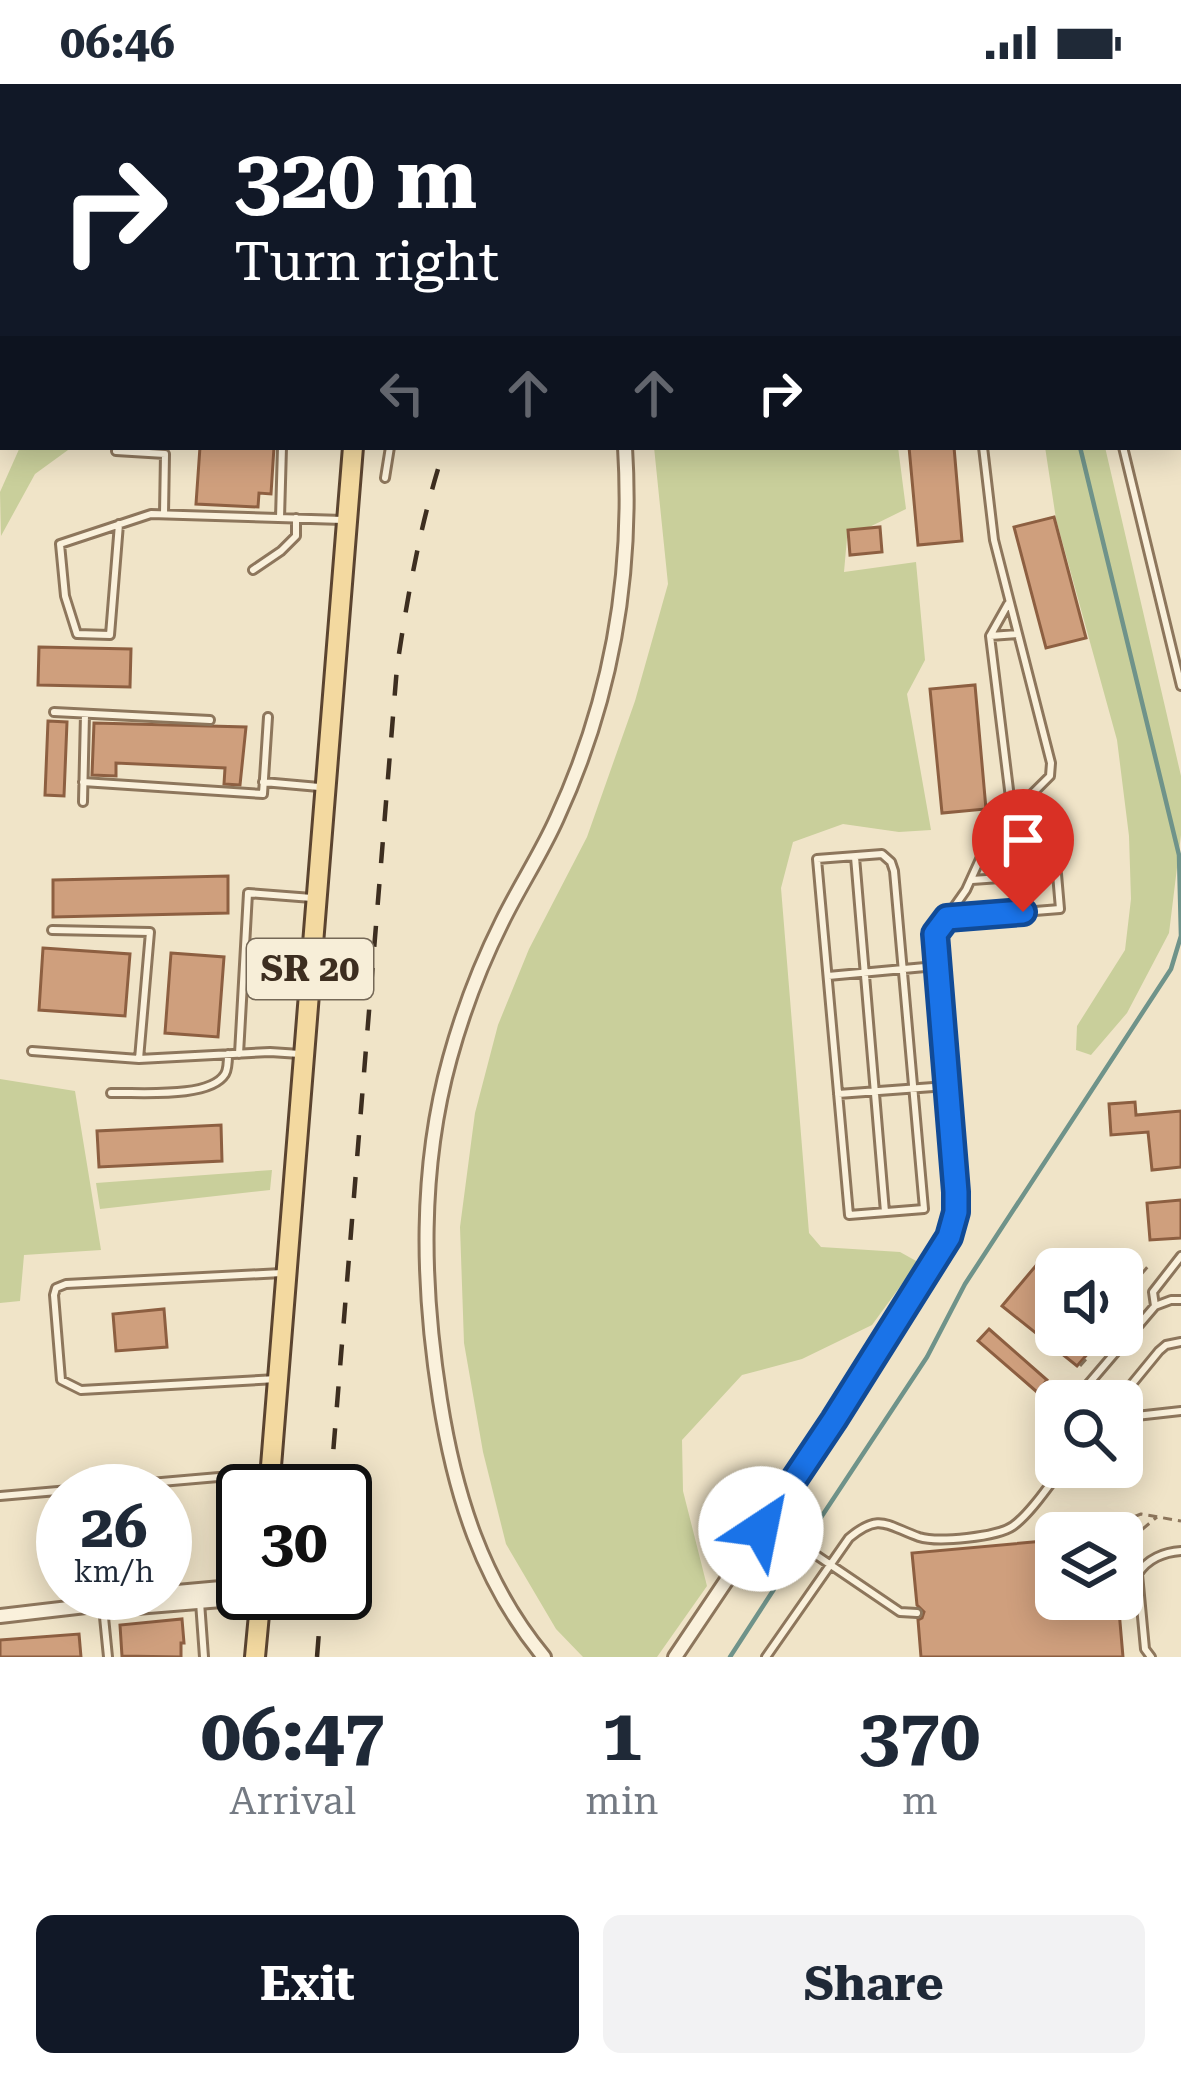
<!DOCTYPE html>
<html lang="en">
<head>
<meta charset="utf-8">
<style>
	:root { --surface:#fff; --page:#f2f2f3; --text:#1f2937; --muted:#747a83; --accent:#111827 }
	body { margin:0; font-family:"Roboto Serif",serif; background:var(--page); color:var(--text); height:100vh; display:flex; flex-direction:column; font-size:45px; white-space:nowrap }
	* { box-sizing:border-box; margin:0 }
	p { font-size:39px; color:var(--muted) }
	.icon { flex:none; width:66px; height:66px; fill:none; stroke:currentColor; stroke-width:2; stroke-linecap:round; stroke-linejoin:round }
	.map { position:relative; height:1573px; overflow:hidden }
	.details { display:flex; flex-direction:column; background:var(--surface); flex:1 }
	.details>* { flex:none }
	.guide { position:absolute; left:0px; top:0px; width:1182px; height:366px; box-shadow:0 6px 30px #0003; background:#111827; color:#fff; overflow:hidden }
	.buttons { position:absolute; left:1035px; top:1164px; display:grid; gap:24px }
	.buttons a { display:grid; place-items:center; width:108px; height:108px; border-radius:18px; background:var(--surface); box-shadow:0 6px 30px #0003; font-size:60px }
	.speed { position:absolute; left:36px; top:1380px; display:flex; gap:24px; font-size:60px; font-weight:700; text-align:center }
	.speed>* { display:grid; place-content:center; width:156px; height:156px; border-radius:50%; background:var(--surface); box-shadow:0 6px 30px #0003; line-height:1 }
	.speed small { font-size:30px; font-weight:400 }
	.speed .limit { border:6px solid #111; border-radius:18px; background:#fff; color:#111 }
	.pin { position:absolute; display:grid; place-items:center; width:102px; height:102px; color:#fff; margin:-123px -51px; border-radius:50% 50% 50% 0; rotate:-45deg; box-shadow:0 0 12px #0007 }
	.pin .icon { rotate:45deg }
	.me { position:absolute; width:132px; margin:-66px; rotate:34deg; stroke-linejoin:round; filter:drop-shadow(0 0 9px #0008) }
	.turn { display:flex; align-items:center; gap:42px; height:252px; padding:0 36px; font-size:54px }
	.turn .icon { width:156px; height:156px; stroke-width:2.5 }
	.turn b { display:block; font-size:84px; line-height:102px }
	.lanes { display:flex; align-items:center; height:114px; padding:0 36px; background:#0003; justify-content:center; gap:60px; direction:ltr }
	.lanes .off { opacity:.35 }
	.eta { display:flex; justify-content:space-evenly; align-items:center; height:204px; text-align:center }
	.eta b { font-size:72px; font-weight:700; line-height:84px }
	.button { display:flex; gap:24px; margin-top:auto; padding:24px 36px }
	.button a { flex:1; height:138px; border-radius:18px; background:var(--accent); color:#fff; font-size:48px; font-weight:700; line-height:138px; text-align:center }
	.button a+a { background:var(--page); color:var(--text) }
	.status { display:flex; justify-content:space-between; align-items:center; height:84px; padding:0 60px; background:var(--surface); direction:ltr }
	.status svg { height:33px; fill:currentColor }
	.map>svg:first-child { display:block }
	.green { fill:#c9cf9b }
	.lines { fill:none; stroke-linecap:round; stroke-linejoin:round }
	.stream { stroke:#6f938a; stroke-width:4.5 }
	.building { fill:#cf9f7d; stroke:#8d5f41; stroke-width:3 }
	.service-casing { stroke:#8d765c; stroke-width:12 }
	.minor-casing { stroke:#8d765c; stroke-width:18 }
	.primary-casing { stroke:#5b4430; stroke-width:24 }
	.path { stroke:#8d765c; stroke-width:3; stroke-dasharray:9 6; stroke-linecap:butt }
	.service { stroke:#faf1dc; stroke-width:6 }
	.minor { stroke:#faf1dc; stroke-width:12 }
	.primary { stroke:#f3d9a0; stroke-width:18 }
	.rail { stroke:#3d2e20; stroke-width:4.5; stroke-dasharray:21 21; stroke-linecap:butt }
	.route-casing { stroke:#114b97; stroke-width:30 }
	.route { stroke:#1a73e8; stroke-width:21 }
	.labels { text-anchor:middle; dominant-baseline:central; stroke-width:12; stroke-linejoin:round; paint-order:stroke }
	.shield { fill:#f7eed8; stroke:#756857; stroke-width:3 }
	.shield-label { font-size:36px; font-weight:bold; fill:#3d2e20 }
</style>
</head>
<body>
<div class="status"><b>06:46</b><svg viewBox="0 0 49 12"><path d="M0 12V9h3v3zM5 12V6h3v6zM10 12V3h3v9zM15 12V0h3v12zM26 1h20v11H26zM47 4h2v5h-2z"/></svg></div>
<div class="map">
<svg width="1181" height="1573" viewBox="0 0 1181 1573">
	<rect width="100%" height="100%" fill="#f0e4c8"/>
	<!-- green -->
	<path class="green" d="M20,363H68V366L35,390L1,452L0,408Z
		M654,363H898L906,425L847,454L844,488L916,478L925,576L907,610L931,746L899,748L843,740L793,758L781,804L809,1149L821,1163L900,1168L918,1178L872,1241L802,1275L742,1291L682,1356L683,1407L707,1502L657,1573H583L556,1545L506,1460L483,1368L464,1259L460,1143L475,1029L498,941L529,865L587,753L635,617L668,500Z
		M1045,363H1105L1181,692V751L1169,849L1127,929L1091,971L1076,966L1077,942L1125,866L1131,815L1129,752L1117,656L1056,435Z
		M0,995L75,1007L101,1166L24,1171L20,1217L0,1219Z
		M272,1086L270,1106L100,1125L96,1099Z"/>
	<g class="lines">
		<!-- stream -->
		<path class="stream" d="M1037,0V3
			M814,1444L927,1273L965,1200L1171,885L1181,852L1179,771L1080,363
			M730,1573L793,1476"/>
	</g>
	<!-- building -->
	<path class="building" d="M200,363H274L271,410L259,409L258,423L196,420Z
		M909,363H954L962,457L918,461Z
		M1054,433L1086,554L1046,564L1014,443Z
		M880,443L882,468L850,471L848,446Z
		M39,563L131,565L130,603L38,601Z
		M975,601L986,725L942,729L930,605Z
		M48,637L67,638L64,712L45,711Z
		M94,639L246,643L240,701L224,700L225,684L116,679V692L92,691Z
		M228,792V829L53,833V796Z
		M43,864L130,870L125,932L39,926Z
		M171,869L224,873L218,953L165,949Z
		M1135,1018L1136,1031L1181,1027V1083L1152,1086L1148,1048L1111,1051L1109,1020Z
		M221,1041L222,1077L99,1083L97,1047Z
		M1181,1116V1154L1150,1156L1147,1119Z
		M1044,1172L1056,1182V1251H1104L1077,1282L1002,1222Z
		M164,1225L167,1263L116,1267L113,1230Z
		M989,1245L1047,1296L1037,1308L978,1257Z
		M1056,1456V1515H1118L1123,1573H921L918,1536L922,1534L924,1528L917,1521L912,1469Z
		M182,1535L184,1559H181V1573L122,1572L120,1541Z
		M79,1550L81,1573H0V1556Z"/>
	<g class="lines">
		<defs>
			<path id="service" d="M443,0L507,3
				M1058,0L1059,3
				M1126,0L1132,3
				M57,3V0
				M194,3V0
				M334,3L335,0
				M431,3V0
				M1179,29L1181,27
				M1179,249H1181
				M1179,290L1181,289
				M1123,363L1181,602
				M116,367L165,370L164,430
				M385,394L390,363
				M280,434L282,363
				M119,440L110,551L77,550L65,512L60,460L151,430L343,436
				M253,486L281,467L296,452V434
				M990,552L1018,550
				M54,628L210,636
				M83,698L263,710L268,633
				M263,698L319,703
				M83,718L85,630
				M882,770L891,778L894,787L924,1125L849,1131L817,775Z
				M855,773L885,1128
				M972,796L1057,790L1012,730L990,552L1008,520
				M947,834L1060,825L1057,790
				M52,846L150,848L139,975
				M935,862V850L966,806L991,751L1050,692L1051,679L994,456L983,363
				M828,892L936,882
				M32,967L139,975L270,968L300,970
				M239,970L248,809L312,814
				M111,1009C138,1008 210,1015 225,990C228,985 228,976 228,970
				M838,1010L947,1002
				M1155,1222L1153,1208L1181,1172
				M277,1295L81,1306L61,1296L54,1211L56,1204L66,1200L282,1189
				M1100,1317L1085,1304L1155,1222L1171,1216H1181
				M1118,1317L1159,1267L1166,1261L1181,1258
				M1122,1347L1136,1332L1181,1327
				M0,1412L265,1389
				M769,1439L900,1528L917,1529
				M200,1518L204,1573
				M103,1523L108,1573
				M766,1573L849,1454C880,1428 887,1442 919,1453C938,1459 997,1453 1013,1442C1030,1430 1050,1400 1063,1383
				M1151,1573L1145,1565L1138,1490C1147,1475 1164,1468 1181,1467"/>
			<path id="minor" d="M678,3L679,0
				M103,1520L112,1525L260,1513
				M0,1532L103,1520L111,1514L243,1502
				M544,1573C482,1498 455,1411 440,1316C422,1202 419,1086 450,974C463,927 480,882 502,838C519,803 541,770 557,734C611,617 633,491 625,363
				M675,1573L834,1336L953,1142L956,1108L935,862"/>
			<path id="primary" d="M382,3V0
				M269,1407L353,363
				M255,1573L261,1509"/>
		</defs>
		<!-- service casing -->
		<use href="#service" class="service-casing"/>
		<!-- minor casing -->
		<use href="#minor" class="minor-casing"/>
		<!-- primary casing -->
		<use href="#primary" class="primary-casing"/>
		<!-- path -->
		<path class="path" d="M1122,1213L1150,1180
			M1080,1282L1107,1251
			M1092,1449L1141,1430L1181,1437
			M1129,1483L1127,1458L1157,1433"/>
		<!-- service -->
		<use href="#service" class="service"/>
		<!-- minor -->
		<use href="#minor" class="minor"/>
		<!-- primary -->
		<use href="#primary" class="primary"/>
		<!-- rail -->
		<path class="rail" d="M596,3L597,0
			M330,1407L397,583C408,509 421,435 445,363
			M317,1573L322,1509"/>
	</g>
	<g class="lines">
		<defs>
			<path id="route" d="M761,1445L834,1336L949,1153L956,1128V1108L935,850L947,834L1023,828"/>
		</defs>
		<!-- route casing -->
		<use href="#route" class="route-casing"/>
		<!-- route -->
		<use href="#route" class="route"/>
	</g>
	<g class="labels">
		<!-- shield labels -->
		<rect class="shield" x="247" y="855" width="126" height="60" rx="9"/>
		<g class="shield-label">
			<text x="310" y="885">SR 20</text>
		</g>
	</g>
</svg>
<div class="buttons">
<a><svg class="icon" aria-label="sound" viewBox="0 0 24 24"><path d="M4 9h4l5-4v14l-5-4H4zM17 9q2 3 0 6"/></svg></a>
<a><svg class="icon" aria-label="search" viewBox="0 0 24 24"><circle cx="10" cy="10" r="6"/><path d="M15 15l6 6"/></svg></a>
<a><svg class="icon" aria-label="layers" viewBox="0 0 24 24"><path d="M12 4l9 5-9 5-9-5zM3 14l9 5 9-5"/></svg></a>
</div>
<div class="speed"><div>26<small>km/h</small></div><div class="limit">30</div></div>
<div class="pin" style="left:1023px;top:828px;background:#d93025"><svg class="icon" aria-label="arrive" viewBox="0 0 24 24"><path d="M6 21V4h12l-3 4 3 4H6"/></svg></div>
<svg class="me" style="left:761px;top:1445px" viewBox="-20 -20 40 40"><circle r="19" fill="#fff"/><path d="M0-13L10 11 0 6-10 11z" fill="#1a73e8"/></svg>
<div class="guide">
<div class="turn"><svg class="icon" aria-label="right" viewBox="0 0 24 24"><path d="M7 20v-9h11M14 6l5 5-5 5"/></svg><div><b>320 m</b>Turn right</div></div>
<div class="lanes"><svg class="icon off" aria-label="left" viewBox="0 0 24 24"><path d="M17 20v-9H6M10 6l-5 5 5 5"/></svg><svg class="icon off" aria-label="ahead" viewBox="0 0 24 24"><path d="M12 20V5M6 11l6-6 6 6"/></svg><svg class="icon off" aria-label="ahead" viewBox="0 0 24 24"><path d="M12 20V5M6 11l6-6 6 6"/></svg><svg class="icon" aria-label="right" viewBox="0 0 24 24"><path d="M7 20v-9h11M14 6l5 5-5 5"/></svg></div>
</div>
</div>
<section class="details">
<div class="eta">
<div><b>06:47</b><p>Arrival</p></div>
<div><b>1</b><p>min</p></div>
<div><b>370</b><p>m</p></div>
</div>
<div class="button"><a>Exit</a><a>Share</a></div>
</section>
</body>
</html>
